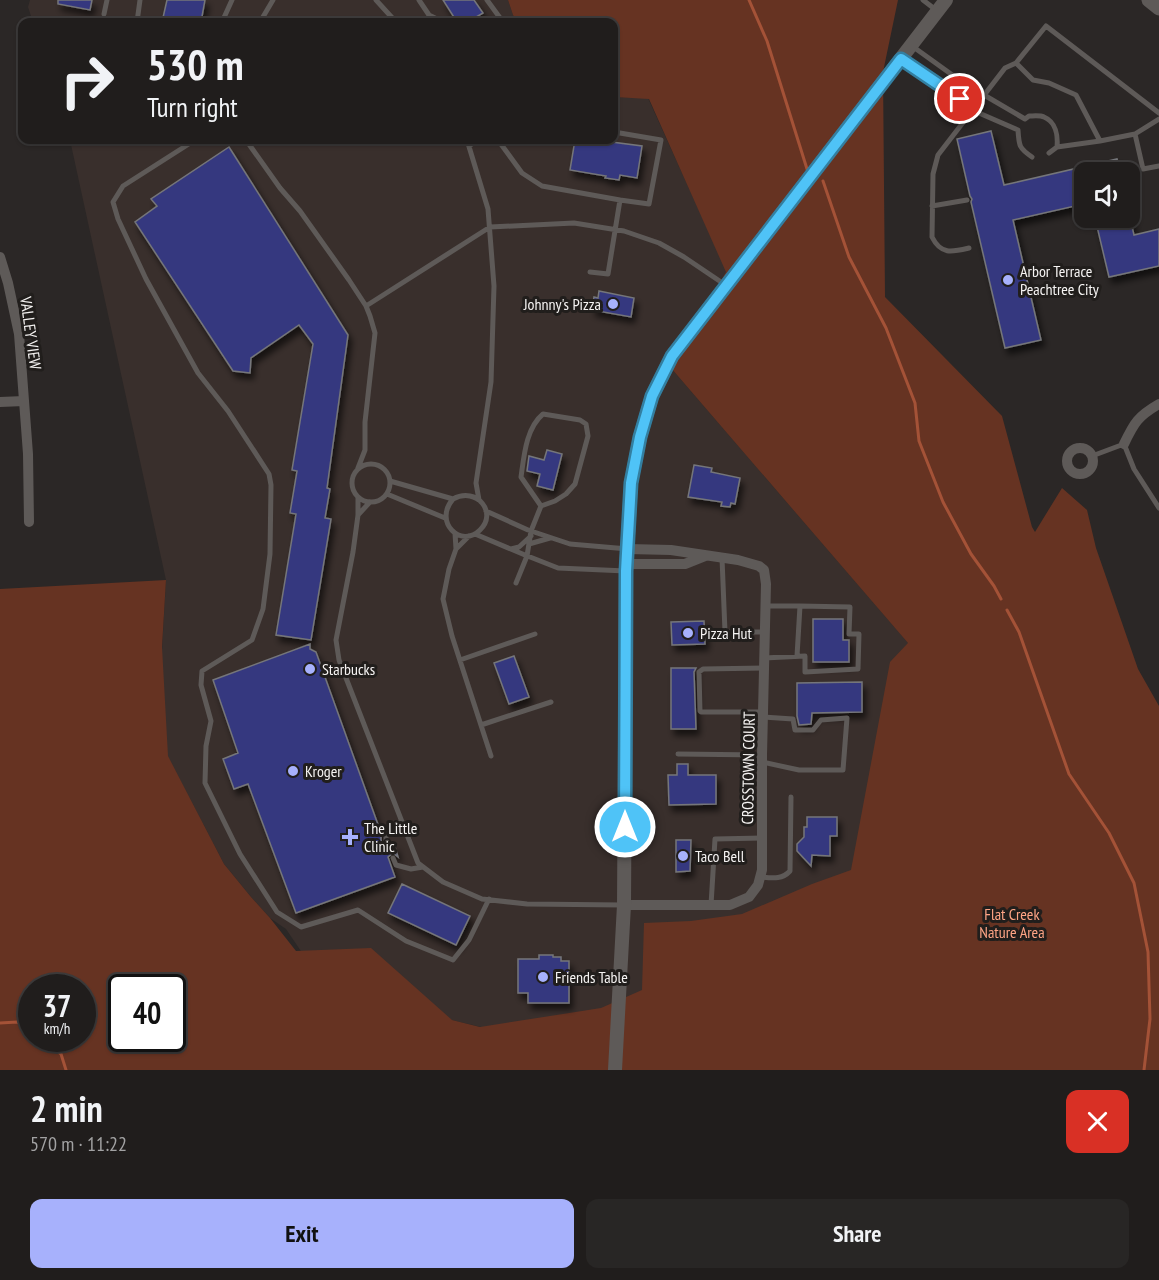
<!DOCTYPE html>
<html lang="en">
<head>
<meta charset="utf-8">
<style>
	:root { --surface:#201d1c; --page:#282625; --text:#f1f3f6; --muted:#a2a2a3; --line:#3d3b3b; --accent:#a7b1fc }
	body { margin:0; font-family:"PT Sans Narrow",sans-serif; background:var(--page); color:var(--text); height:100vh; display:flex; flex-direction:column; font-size:22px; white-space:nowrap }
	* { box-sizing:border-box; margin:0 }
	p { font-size:20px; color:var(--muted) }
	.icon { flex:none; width:33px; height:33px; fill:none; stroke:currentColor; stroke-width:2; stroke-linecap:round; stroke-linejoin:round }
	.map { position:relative; height:1070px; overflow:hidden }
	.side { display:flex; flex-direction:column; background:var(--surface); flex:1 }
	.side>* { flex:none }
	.guide { position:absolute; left:18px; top:18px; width:600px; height:126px; border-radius:12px; box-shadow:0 2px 4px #0004,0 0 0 2px var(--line); background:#201d1c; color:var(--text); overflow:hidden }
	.controls { position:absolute; left:1074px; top:162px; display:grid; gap:12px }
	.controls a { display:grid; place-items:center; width:66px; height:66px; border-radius:12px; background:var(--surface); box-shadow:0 2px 4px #0004,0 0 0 2px var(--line); font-size:30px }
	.speed { position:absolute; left:18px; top:974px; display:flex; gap:12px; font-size:30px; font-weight:700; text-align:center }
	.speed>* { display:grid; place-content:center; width:78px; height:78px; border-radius:50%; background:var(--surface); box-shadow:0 2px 4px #0004,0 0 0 2px var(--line); line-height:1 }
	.speed small { font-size:15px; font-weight:400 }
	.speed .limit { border:3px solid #111; border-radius:9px; background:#fff; color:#111 }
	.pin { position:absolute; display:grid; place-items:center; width:51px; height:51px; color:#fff; margin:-26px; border:3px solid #fff; border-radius:50%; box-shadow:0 2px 6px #0007 }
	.me { position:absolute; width:66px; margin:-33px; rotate:0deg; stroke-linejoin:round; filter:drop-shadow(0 0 4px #0008) }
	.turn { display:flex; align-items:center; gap:21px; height:126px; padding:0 30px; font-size:27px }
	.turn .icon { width:78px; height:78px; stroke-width:2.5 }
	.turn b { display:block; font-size:42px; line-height:51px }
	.round { display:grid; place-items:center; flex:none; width:63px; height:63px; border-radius:12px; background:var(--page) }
	.headline { display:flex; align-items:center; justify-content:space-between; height:102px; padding:0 30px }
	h1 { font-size:36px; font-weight:700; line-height:45px }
	.primary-button { display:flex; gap:12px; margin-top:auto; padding:12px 30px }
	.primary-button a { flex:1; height:69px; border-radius:12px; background:var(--accent); color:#111; font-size:24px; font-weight:700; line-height:69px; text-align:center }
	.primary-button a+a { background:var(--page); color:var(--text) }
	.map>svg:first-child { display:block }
	.built { fill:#392f2c }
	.green { fill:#632; fill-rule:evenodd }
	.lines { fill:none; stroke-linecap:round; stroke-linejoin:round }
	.stream { stroke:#a45237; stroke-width:3 }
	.building { fill:#36397f; stroke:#75767a; stroke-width:1.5; filter:url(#shadow) }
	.service { stroke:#5e5a58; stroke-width:5 }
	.minor { stroke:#5e5a58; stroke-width:10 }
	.tertiary { stroke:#5e5a58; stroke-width:14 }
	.secondary { stroke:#5e5a58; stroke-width:15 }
	.route-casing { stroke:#337fa1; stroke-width:15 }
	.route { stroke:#4fc3f7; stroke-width:10 }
	.poi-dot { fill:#a7b1fc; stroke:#211e1c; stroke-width:2 }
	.labels { text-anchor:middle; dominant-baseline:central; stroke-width:6; stroke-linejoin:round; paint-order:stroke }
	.poi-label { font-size:16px; fill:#f6f4f3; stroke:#211e1c; text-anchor:start }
	.street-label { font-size:16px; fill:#f6f4f3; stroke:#211e1c }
	.park-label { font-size:16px; fill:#fea485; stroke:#211e1c }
</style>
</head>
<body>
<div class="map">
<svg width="1159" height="1070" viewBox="0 0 1159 1070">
	<defs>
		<filter id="shadow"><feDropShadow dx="3.5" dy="6" stdDeviation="3" flood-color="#0009"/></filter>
	</defs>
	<rect width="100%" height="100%" fill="#2b2726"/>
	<!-- built -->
	<path class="built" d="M30,0H508L513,15L517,22H33L28,7Z
		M614,97L648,98L727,272L671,368L941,681L871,882L622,1060L328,991L286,929L270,918L251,897L224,864L157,736L166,580L70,140H614Z"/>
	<!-- green -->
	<path class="green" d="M508,0H898L883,72L885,297L1002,416L1032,527L1035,532L1062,488L1087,510L1096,548L1138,669L1159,706V1070H0V589L166,580L162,647L168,756L224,864L251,897L270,918L296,951L371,948L452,1020L480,1027L601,1008L642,990L644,923L691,921L742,914L812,884L851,870L890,662L908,643L671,368L726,272L649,99L614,97V22H517L513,15ZM32,987H82V1038H32ZM122,987H172V1038H122Z"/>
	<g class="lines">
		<!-- stream -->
		<path class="stream" d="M749,0L767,41L807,169
			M823,181L849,257L886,328L915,403L919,441L943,502L971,554L994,586L1001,599
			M1007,610L1019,632L1069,774L1109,833L1134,883L1148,952L1150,1019L1144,1070
			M0,1023L17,1022L32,1031
			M42,1038L61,1054L66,1070"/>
	</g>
	<!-- building -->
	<path class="building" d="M58,0H92L90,10L58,4Z
		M167,0H205L201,22H162Z
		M443,0H474L483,13L468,22H457Z
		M991,131L1004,185L1117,159L1120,172H1084V204L1013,220L1041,340L1005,348L971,202L972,199L970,196L957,139Z
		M575,140H596L642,146L637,178L620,175L619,180L605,178L606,176L570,170Z
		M229,147L348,335L327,488L330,489L325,518L331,519L311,640L276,635L296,514L290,513L297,471L292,470L313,344L299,325L251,358L250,373L233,371L135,222L157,206L151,199Z
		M1095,218H1130L1134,235L1159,229V266L1109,277Z
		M599,291L634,298L631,317L592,310L594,297L598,298Z
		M547,450L562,454L553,490L537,486L540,474L527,471L529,456L544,460Z
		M694,465L712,468L711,472L740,478L735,504L731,503L730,507L721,506L722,502L688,497Z
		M813,619H843V640H849V662H813Z
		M704,621L705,644L672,645L671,622Z
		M310,644V649L316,652L381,833V840L383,848L385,850L389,851L392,849L394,844L398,857L393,853L388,857L395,877L296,913L248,784L234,789L223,759L238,753L213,680Z
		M514,656L529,697L509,704L494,663Z
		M671,668H696L694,672L696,729H671Z
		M862,682V712L812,713L811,724L799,725L797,716V683Z
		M677,764H688V775H716V804L669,805L668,775H677Z
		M807,817H837V836H830V856L812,855L811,866L797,851V844L804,837V827H807Z
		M676,840H691L690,871L676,872Z
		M402,884L470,916L456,945L388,913Z
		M539,955H553V957H561V961H569V1003H528V993H518V959H539Z"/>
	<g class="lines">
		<!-- service -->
		<path class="service" d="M376,0L396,22
			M419,0L429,15L443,22
			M487,0L503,22
			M923,0L936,10
			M104,14L107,0
			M137,22L140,0
			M222,22L232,0
			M260,22L273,0
			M912,46L969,87V96
			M902,60L960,99L969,96
			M1016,63L1033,80L1049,83L1076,95L1100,141L1135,134L1143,169L1159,166
			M984,95L1025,119L1029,116C1033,116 1040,115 1044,117C1056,122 1058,136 1057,147L1049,153
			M972,110L1018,130C1019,146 1019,148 1032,157
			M1135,134L1159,119
			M195,140L123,186L113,202L118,219L146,279L198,373L228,411L269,474L271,485L270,554L263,609L252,640L202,671L201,685L211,721L206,746L205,783L240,854L277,912L301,927L358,910L406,941L453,960L469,940L489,899
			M246,140L280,188L300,211L349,280L366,306L370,316L375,333L365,422V450L358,468
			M467,140L488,209L494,286L491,382L476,483L479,500
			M498,140L522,173L542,186L620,200
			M469,146L478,140
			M1057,147L1100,141
			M932,206L967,200
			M969,248C952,252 941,255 932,237L933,174L938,155L1005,68L1016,63L1046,26L1159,113
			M590,272L608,274L620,200L649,204L661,140L614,132
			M366,306L490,227L574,223L624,231L659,243L684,257L724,284
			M543,414L580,420L586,424L588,436L575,484L566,494L555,501L541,506L521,477C524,456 526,428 543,414Z
			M1092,456L1124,444L1134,469L1159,508
			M352 483a19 19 0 1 1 38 0a19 19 0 1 1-38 0Z
			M390,481L453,499C477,486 498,513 480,530C461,549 433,522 453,499
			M387,494L445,518
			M358,497V515L353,552L336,640L339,660L418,863L443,882L482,899L527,904L623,905
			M486,511L528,530L570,544L628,549
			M358,515L370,502
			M455,533L456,549L449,569L443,599L452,636L491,756
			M475,534L525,555L558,568L626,571
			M529,544L550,538
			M456,549L469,536
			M511,549L519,547L531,536
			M722,558L725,632H765
			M516,583L527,556L531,531L541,506
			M766,606H800
			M764,658L805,656V672L858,669L859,634H849L850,607L800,606L797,656
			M460,660L535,634
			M764,712H701L700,711L699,672L703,669L764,668
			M481,725L551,702
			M678,754L762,755
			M762,762L799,770H843L847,718L821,720L813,730H795L793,719L763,717
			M388,846L386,840V833L401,821
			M393,858L396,865L411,869L423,867
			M760,877C772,878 782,880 790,871L791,797
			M711,905L715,839L762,838"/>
		<!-- minor -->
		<path class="minor" d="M0,257L8,283L19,334L28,454L29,522
			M0,402L24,401
			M1124,444C1134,423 1138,416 1159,404
			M1067 461a13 13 0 1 1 26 0a13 13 0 1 1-26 0Z
			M627,564H685L705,556
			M624,905H730L749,897L758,885L762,870V755L766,584L764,570L759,566L738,560L671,550L628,549"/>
		<!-- tertiary -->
		<path class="tertiary" d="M615,1070L624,905L626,571L631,483L640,437L652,396L672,356L946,0"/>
		<!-- secondary -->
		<path class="secondary" d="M1149,0L1159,8"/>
	</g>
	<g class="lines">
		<defs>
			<path id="route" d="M625,827L626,571L631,483L640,437L652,396L672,356L901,59L960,99"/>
		</defs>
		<!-- route casing -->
		<use href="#route" class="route-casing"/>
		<!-- route -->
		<use href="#route" class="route"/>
	</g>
	<!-- markers -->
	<g class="poi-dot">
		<circle cx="1008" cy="280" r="6"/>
		<circle cx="613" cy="304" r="6"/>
		<circle cx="688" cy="633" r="6"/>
		<circle cx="310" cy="669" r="6"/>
		<circle cx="293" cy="771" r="6"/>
		<path d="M347 828h6v6h6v6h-6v6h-6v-6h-6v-6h6z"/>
		<circle cx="683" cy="856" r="6"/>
		<circle cx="543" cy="977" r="6"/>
	</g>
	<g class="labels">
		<!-- poi labels -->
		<g class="poi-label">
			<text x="1020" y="271">Arbor Terrace<tspan x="1020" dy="18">Peachtree City</tspan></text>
			<text x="601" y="304" text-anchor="end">Johnny's Pizza</text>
			<text x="700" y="633">Pizza Hut</text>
			<text x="322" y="669">Starbucks</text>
			<text x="305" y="771">Kroger</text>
			<text x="364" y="828">The Little<tspan x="364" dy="18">Clinic</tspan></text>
			<text x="695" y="856">Taco Bell</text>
			<text x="555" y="977">Friends Table</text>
		</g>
		<!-- street labels -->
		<g class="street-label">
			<text transform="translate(31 333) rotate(82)">VALLEY VIEW</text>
			<text transform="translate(748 768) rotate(-89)">CROSSTOWN COURT</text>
		</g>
		<!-- park labels -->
		<g class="park-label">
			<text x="1012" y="914">Flat Creek<tspan x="1012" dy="18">Nature Area</tspan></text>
		</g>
	</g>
</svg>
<div class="controls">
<a><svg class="icon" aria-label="sound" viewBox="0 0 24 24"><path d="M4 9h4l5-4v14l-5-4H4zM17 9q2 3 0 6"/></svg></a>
</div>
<div class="speed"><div>37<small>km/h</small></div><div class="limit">40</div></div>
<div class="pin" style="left:960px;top:99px;background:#d93025"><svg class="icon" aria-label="arrive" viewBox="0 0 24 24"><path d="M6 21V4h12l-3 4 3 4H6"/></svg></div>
<svg class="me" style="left:625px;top:827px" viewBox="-20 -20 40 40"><circle r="17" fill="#4fc3f7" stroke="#fff" stroke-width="3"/><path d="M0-11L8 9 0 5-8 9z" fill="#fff"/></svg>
<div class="guide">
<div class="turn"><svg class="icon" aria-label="right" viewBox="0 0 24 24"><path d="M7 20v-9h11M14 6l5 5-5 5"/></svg><div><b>530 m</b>Turn right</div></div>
</div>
</div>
<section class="side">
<div class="headline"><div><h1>2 min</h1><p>570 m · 11:22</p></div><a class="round" style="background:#d93025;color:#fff"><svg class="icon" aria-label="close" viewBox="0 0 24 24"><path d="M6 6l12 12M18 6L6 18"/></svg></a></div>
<div class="primary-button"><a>Exit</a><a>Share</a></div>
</section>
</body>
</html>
